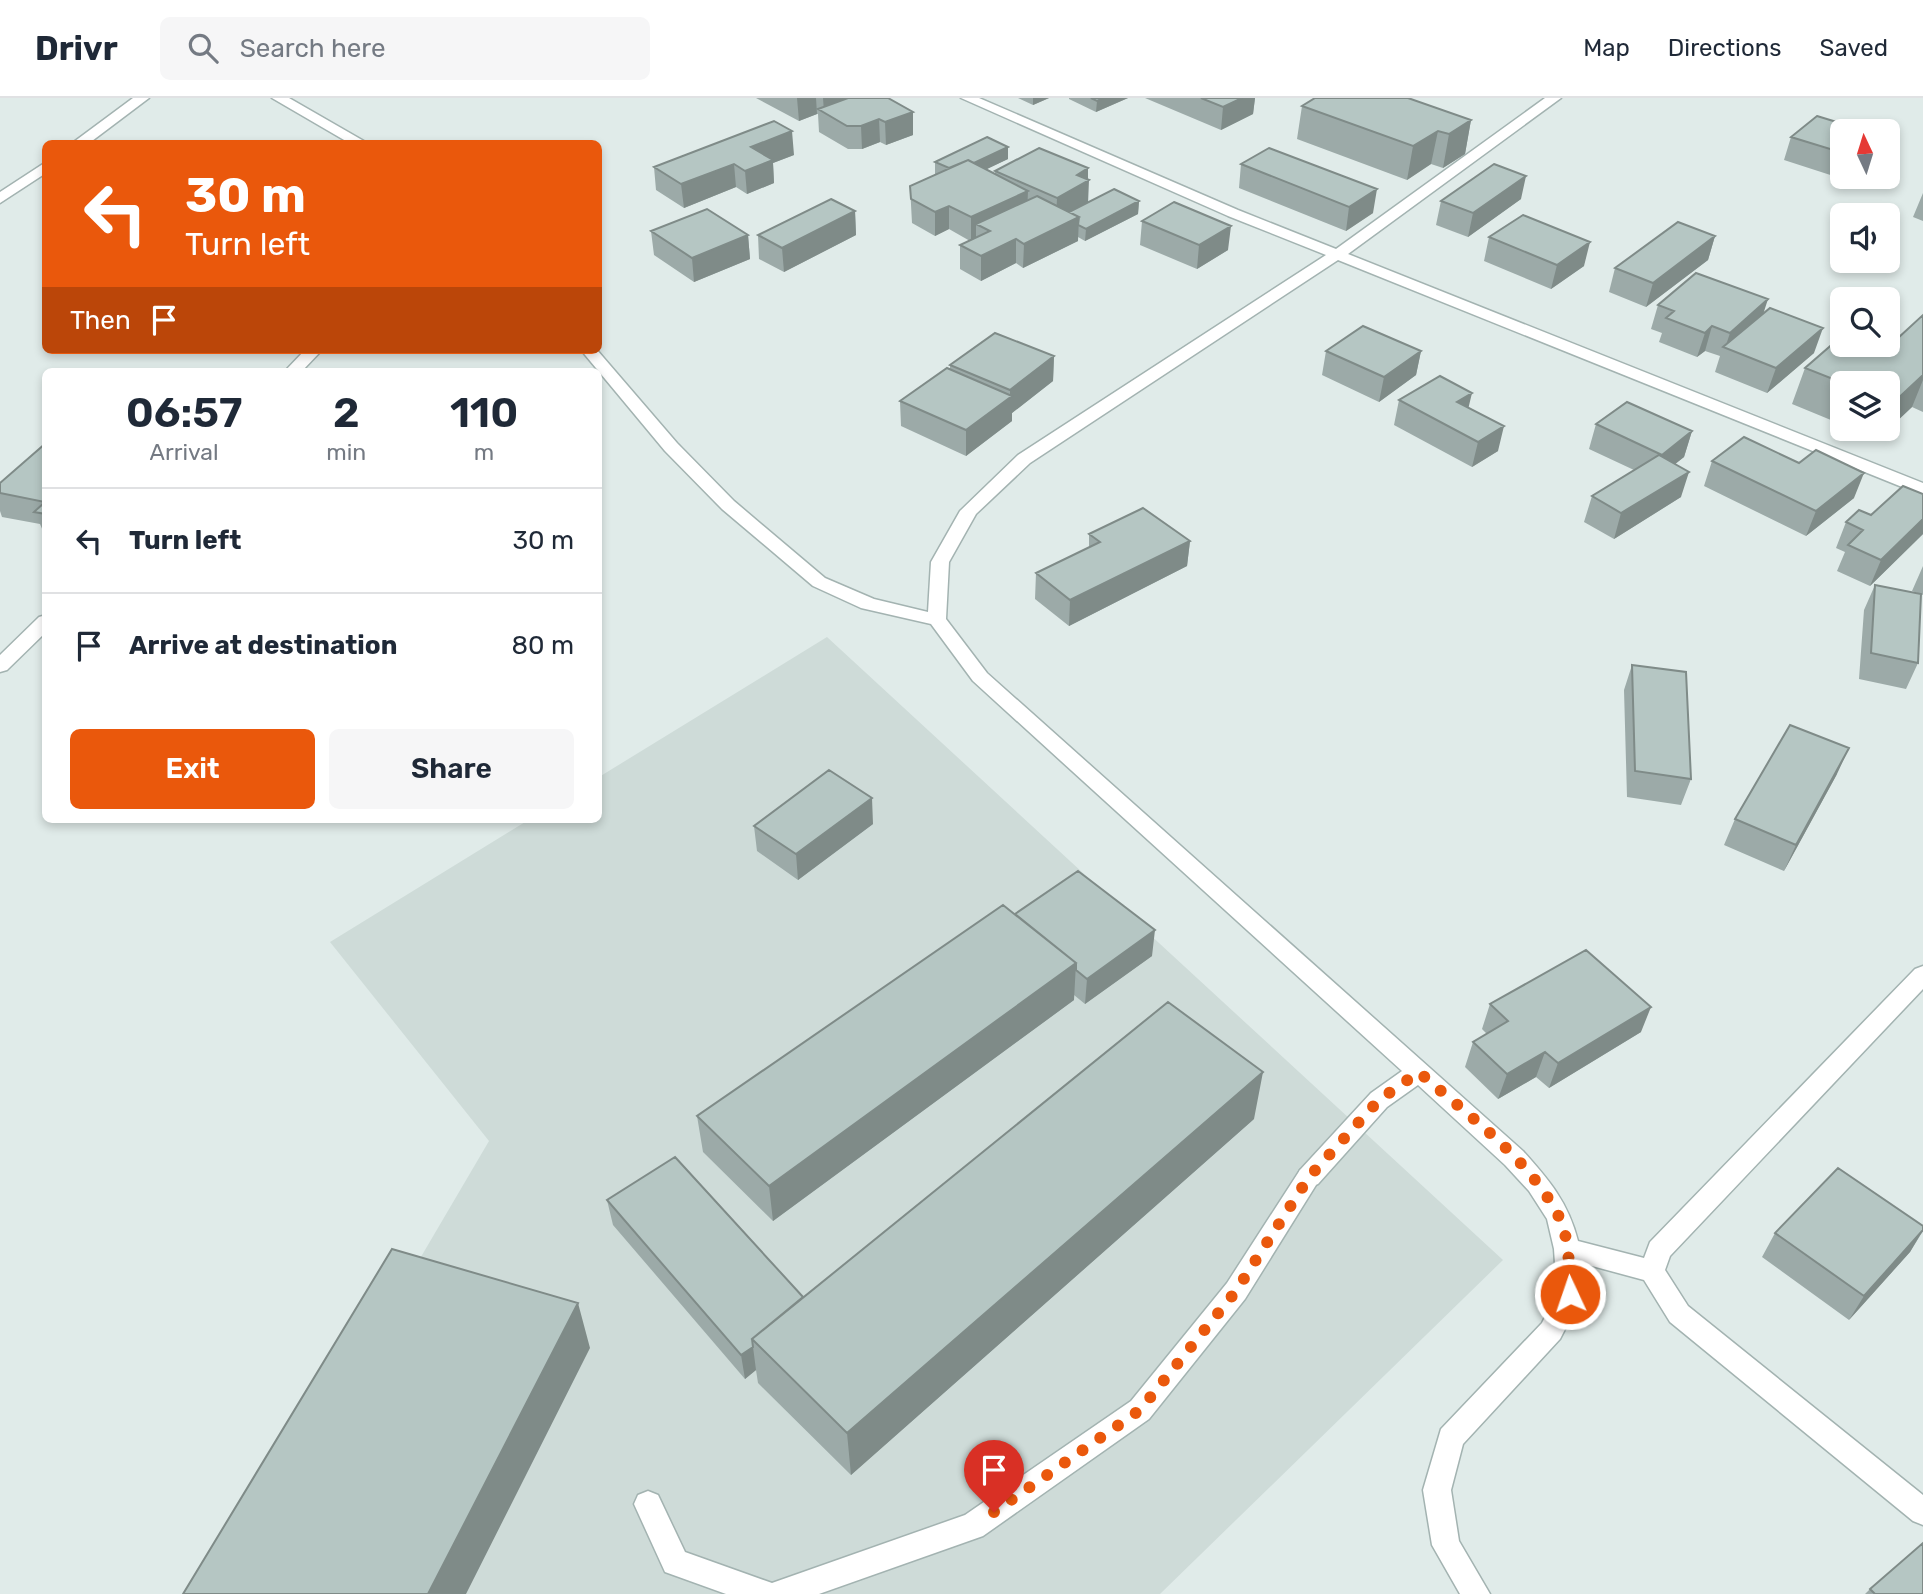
<!DOCTYPE html>
<html lang="en">
<head>
<meta charset="utf-8">
<style>
	:root { --surface:#fff; --page:#f6f6f7; --text:#1f2937; --muted:#747a83; --line:#e0e1e3; --accent:#ea580c }
	body { margin:0; font-family:Rubik,sans-serif; background:var(--page); color:var(--text); height:100vh; display:flex; flex-direction:column; font-size:26px; white-space:nowrap }
	* { box-sizing:border-box; margin:0 }
	p { font-size:23px; color:var(--muted) }
	.icon { flex:none; width:38px; height:38px; fill:none; stroke:currentColor; stroke-width:2; stroke-linecap:round; stroke-linejoin:round }
	.map { position:relative; flex:1; overflow:hidden }
	.side { position:absolute; left:42px; top:270px; width:560px; height:455px; display:flex; flex-direction:column; background:var(--surface); border-radius:10px; box-shadow:0 4px 10px #0003 }
	.side>* { flex:none }
	.top-card { position:absolute; left:42px; top:42px; width:560px; height:214px; border-radius:10px; box-shadow:0 4px 10px #0003; background:#ea580c; color:#fff; overflow:hidden }
	.needle { width:46px; rotate:356deg }
	.controls { position:absolute; left:1830px; top:21px; display:grid; gap:14px }
	.controls a { display:grid; place-items:center; width:70px; height:70px; border-radius:10px; background:var(--surface); box-shadow:0 4px 10px #0003; font-size:35px }
	.pin { position:absolute; display:grid; place-items:center; width:60px; height:60px; color:#fff; margin:-72px -30px; border-radius:50% 50% 50% 0; rotate:-45deg; box-shadow:0 0 7px #0007 }
	.pin .icon { rotate:45deg }
	.me { position:absolute; width:77px; margin:-38px; rotate:357deg; stroke-linejoin:round; filter:drop-shadow(0 0 5px #0008) }
	.turn { display:flex; align-items:center; gap:24px; height:147px; padding:0 28px; font-size:32px }
	.turn .icon { width:91px; height:91px; stroke-width:2.5 }
	.turn b { display:block; font-size:49px; line-height:60px }
	.then { display:flex; align-items:center; height:66px; padding:0 28px; background:#0003; gap:14px; font-size:26px }
	.eta { display:flex; justify-content:space-evenly; align-items:center; height:119px; text-align:center }
	.eta b { font-size:42px; font-weight:600; line-height:49px }
	.primary-button { display:flex; gap:14px; margin-top:auto; padding:14px 28px }
	.primary-button a { flex:1; height:80px; border-radius:10px; background:var(--accent); color:#fff; font-size:28px; font-weight:600; line-height:80px; text-align:center }
	.primary-button a+a { background:var(--page); color:var(--text) }
	ul { padding:0; list-style:none }
	li { display:flex; align-items:center; gap:21px; height:105px; padding:0 28px; border-top:2px solid var(--line) }
	li div { flex:1 }
	li b { display:block; font-size:26px }
	li em { font-style:normal }
	header { display:flex; align-items:center; gap:42px; box-sizing:border-box; height:98px; padding:0 35px; background:var(--surface); border-bottom:2px solid var(--line) }
	header strong { font-size:33px }
	nav { display:flex; gap:38px; margin-inline-start:auto; font-size:24px }
	.search { width:490px; height:63px; background:var(--page); display:flex; align-items:center; gap:18px; box-sizing:border-box; padding:0 24px; border-radius:10px; color:var(--muted); font-size:26px }
	.map>svg:first-child { display:block }
	.built { fill:#cedbd8 }
	.lines { fill:none; stroke-linecap:round; stroke-linejoin:round }
	.service-casing { stroke:#a3b3b1; stroke-width:3 }
	.minor-casing { stroke:#a3b3b1; stroke-width:3 }
	.service { fill:#fff; fill-rule:evenodd }
	.minor { fill:#fff; fill-rule:evenodd }
	.wall { fill:#9caaa8 }
	.shaded-wall { fill:#7f8b88 }
	.building { fill:#b5c6c3; stroke:#7f8b88; stroke-width:2 }
	.route { stroke:#ea580c; stroke-width:12; stroke-dasharray:0 21.6 }
</style>
</head>
<body>
<header>
<strong>Drivr</strong>
<div class="search"><svg class="icon" aria-label="search" viewBox="0 0 24 24"><circle cx="10" cy="10" r="6"/><path d="M15 15l6 6"/></svg>Search here</div>
<nav><a>Map</a><a>Directions</a><a>Saved</a></nav>
</header>
<div class="map">
<svg width="1923" height="1496" viewBox="0 0 1923 1496">
	<rect width="100%" height="100%" fill="#e0ebe9"/>
	<!-- built -->
	<path class="built" d="M827,539L1503,1162L1160,1496H223L489,1043L330,844L530,721H598L599,679Z"/>
	<g class="lines">
		<defs>
			<path id="service" d="M1309,1069L1318,1072L1321,1079L1245,1201L1149,1321L983,1438L819,1496H726L665,1474L634,1406L638,1397L648,1393L658,1397L685,1454L772,1485L965,1417L1131,1303L1227,1185L1300,1072Z"/>
			<path id="minor" d="M133,0H149L88,46H71Z
				M272,0H289L369,46H351Z
				M961,0H979L1238,112L1336,151L1545,0H1561L1348,156L1923,385V396L1917,395L1338,162L1030,365L976,416L949,464L946,521L987,575L1523,1053C1549,1082 1568,1104 1578,1143L1644,1160L1650,1144L1915,871L1923,868V891L1670,1158L1665,1172L1688,1208L1923,1397V1427L1913,1423L1670,1224L1644,1182L1581,1165L1583,1196L1560,1241L1463,1346L1451,1392L1459,1443L1490,1496H1460L1432,1447L1423,1392L1441,1331L1542,1225L1557,1195L1554,1151L1547,1121L1529,1093L1505,1067L1418,987L1387,1009L1318,1086L1309,1089L1300,1086L1297,1079L1300,1072L1371,995L1402,973L973,583L931,526L861,510L813,488L722,411L665,353L581,252H597L677,345L734,403L825,480L874,501L928,514L931,464L960,413L1018,357L1326,157L1228,118Z
				M46,64V75L0,105V94Z
				M305,252H322L302,273H285Z
				M46,517V534L7,572L0,574V557L39,519Z"/>
		</defs>
		<!-- service casing -->
		<use href="#service" class="service-casing"/>
		<!-- minor casing -->
		<use href="#minor" class="minor-casing"/>
		<!-- service -->
		<use href="#service" class="service"/>
		<!-- minor -->
		<use href="#minor" class="minor"/>
	</g>
	<!-- wall -->
	<path class="wall" d="M756,0H888L913,14V37L886,47L880,44L862,51H848L819,34L818,16H817L799,23Z
		M1018,0H1049L1033,7Z
		M1069,0H1128L1096,14L1069,1Z
		M1145,0H1255L1253,16L1221,32Z
		M1302,8L1471,22L1465,56L1443,70L1431,66L1407,82L1297,41Z
		M1843,33V79H1859L1852,84L1784,62L1791,39Z
		M1008,49V61L986,71L995,76V73L1088,70V104L1139,103L1138,116L1085,143L1078,139V143L1023,170L1016,165L981,183L960,171V147L970,143L949,131L935,138L912,125L910,88L936,76H935V64Z
		M794,57L773,65L774,85L747,96L736,89L684,110L656,92L654,69Z
		M1241,66L1373,115L1346,133L1239,90Z
		M1923,95V123L1913,119Z
		M1521,101L1468,139L1436,127L1441,103Z
		M855,113L856,137L784,174L759,161L758,137Z
		M1142,123L1228,152L1197,171L1140,147Z
		M651,133L748,137L750,161L694,184L654,157Z
		M1715,138L1708,162L1646,209L1609,194L1615,170Z
		M1489,139L1584,168L1551,191L1484,163Z
		M1658,207L1763,216L1814,255L1767,295L1715,274L1720,258L1705,253L1697,259L1659,244L1662,235L1651,231Z
		M1923,217V314L1912,309L1878,341L1852,331H1888V285H1843V327L1792,306L1805,270L1898,240Z
		M1326,253H1421L1416,277L1379,304L1322,277Z
		M1054,258L1053,283L1012,315V323L966,358L901,328L900,303L950,271V267Z
		M1399,302L1469,310L1498,353L1472,369L1394,327Z
		M1596,326L1692,333L1684,359L1675,366L1681,399L1614,441L1584,424L1592,398L1634,372L1589,351Z
		M46,345V440L40,426L2,419L0,413V385Z
		M1712,363L1854,400L1806,438L1704,388Z
		M1923,396V436L1870,488L1837,473L1845,454L1836,450L1846,424L1871,417Z
		M1089,436L1190,443L1187,468L1069,528L1035,501L1036,475L1089,450Z
		M1923,468V497L1912,493Z
		M1875,487L1918,565L1906,591L1859,581L1864,512Z
		M1632,567L1691,681L1681,707L1627,699L1624,592Z
		M1837,676L1784,773L1724,747L1735,721Z
		M873,726L798,782L757,753L754,728Z
		M1015,816L1152,858L1085,906L1074,897V902L773,1123L703,1054L697,1018Z
		M1490,906L1641,934L1549,990L1536,979L1498,1001L1465,969L1473,944L1487,936L1482,931Z
		M1254,1021L851,1377L758,1285L756,1272L745,1281L613,1127L607,1102L803,1199Z
		M1923,1128V1133L1910,1154L1849,1222L1762,1159L1775,1135Z
		M1870,1491L1923,1496H1865Z"/>
	<!-- shaded-wall -->
	<path class="shaded-wall" d="M797,0H816L817,16L799,23Z
		M823,0H852L824,14Z
		M1033,0H1049L1033,7Z
		M1103,0H1128L1096,14L1097,3Z
		M1237,0H1255L1253,16L1221,32L1223,9Z
		M913,14V37L886,47L885,24Z
		M879,21L880,44L862,51L861,28Z
		M1471,22L1465,56L1443,70L1449,36Z
		M792,33L794,57L773,65L774,85L747,96L745,73L751,49Z
		M1438,33L1431,66L1407,82L1413,48Z
		M1008,49V61L956,86V74Z
		M734,66L736,89L684,110L681,86Z
		M1088,70V83L1089,82L1088,106L1056,123L1057,100L1077,77Z
		M1526,78L1521,101L1468,139L1473,115Z
		M1377,91L1373,115L1346,133L1349,109Z
		M1028,93L1027,116L990,133L976,126V141L971,143V119Z
		M1139,103L1138,116L1085,143L1086,131Z
		M949,108V131L935,138V114Z
		M855,113L856,137L784,174L782,150Z
		M1079,119L1078,143L1023,170L1024,146Z
		M1231,128L1228,152L1197,171L1199,147Z
		M748,137L750,161L694,184L692,160Z
		M1715,138L1708,162L1646,209L1653,185Z
		M1016,141V165L981,183V158Z
		M1590,144L1584,168L1551,191L1557,167Z
		M1768,201L1760,226L1725,250L1730,235Z
		M1712,228L1705,253L1697,259L1705,235Z
		M1823,230L1814,255L1767,295L1776,270Z
		M1421,253L1416,277L1379,304L1384,279Z
		M1054,258L1053,283L1012,315V323L966,358V332L1010,300V292Z
		M1923,277V282L1912,309L1878,341L1882,331H1888V316L1893,305Z
		M1472,295L1466,320L1457,304Z
		M1504,328L1498,353L1472,369L1478,344Z
		M1692,333L1684,359L1655,382L1662,357Z
		M1689,374L1681,399L1614,441L1621,415Z
		M1864,375L1854,400L1806,438L1816,413Z
		M1923,421V436L1870,488L1881,462Z
		M1190,443L1187,468L1069,528L1070,502Z
		M1849,650L1837,676L1784,773L1796,747Z
		M872,700L873,726L798,782L796,756Z
		M1155,832L1152,858L1085,906L1087,881Z
		M1076,865L1074,902L773,1123L769,1088Z
		M1651,909L1641,934L1549,990L1558,965Z
		M1545,954L1536,979L1498,1001L1507,976Z
		M1263,974L1254,1021L851,1377L847,1335Z
		M1923,1132L1910,1154L1849,1222L1864,1198Z
		M578,1205L590,1250L466,1496H428Z
		M753,1249L756,1272L745,1281L741,1257Z"/>
	<!-- building -->
	<path class="building" d="M848,0H888L913,14L885,24L879,21L861,28H847L818,11Z
		M1091,0H1103L1097,3Z
		M1201,0H1242L1223,9Z
		M1315,0H1408L1471,22L1449,36L1438,33L1413,48L1302,8Z
		M1817,18L1866,33H1843V55L1791,39Z
		M774,23L792,33L751,49L773,62L745,73L734,66L681,86L654,69Z
		M987,39L1008,49L974,65L968,62L949,70L935,64Z
		M1039,50L1088,70L1077,77L1089,82L1057,100L995,73Z
		M1269,50L1377,91L1349,109L1241,66Z
		M968,62L1028,93L971,119L949,108L935,114L911,101L910,88Z
		M1494,66L1526,78L1473,115L1441,103Z
		M1114,91L1139,103L1086,131L1078,127L1079,119L1069,114Z
		M1037,98L1079,119L1024,146L1016,141L981,158L960,147L990,133L976,126Z
		M831,101L855,113L782,150L758,137Z
		M1174,104L1231,128L1199,147L1142,123Z
		M707,111L748,137L692,160L651,133Z
		M1523,117L1590,144L1557,167L1489,139Z
		M1678,124L1715,138L1653,185L1615,170Z
		M1696,175L1768,201L1730,235L1712,228L1705,235L1666,220L1674,213L1658,207Z
		M1770,210L1823,230L1776,270L1723,249Z
		M1923,217V277L1893,305L1888,303V285H1843L1805,270L1843,237V247H1888V236L1898,240Z
		M1363,228L1421,253L1384,279L1326,253Z
		M995,235L1054,258L1010,292L950,267Z
		M947,270L1012,298L966,332L900,303Z
		M1440,278L1472,295L1457,304L1504,328L1478,344L1399,302Z
		M1627,304L1692,333L1662,357L1596,326Z
		M1744,339L1799,365L1816,352L1864,375L1816,413L1712,363Z
		M46,345V416L34,414L45,404L0,395V385Z
		M1659,357L1689,374L1621,415L1592,398Z
		M1903,388L1923,396V421L1881,462L1848,447L1863,432L1846,424L1859,412L1871,417Z
		M1143,410L1190,443L1070,502L1036,475L1100,444L1089,436Z
		M1875,487L1921,496L1918,565L1871,555Z
		M1632,567L1686,574L1691,681L1635,673Z
		M1790,627L1849,650L1796,747L1735,721Z
		M829,672L872,700L796,756L754,728Z
		M1078,773L1155,832L1087,881L1076,872V865L1015,816Z
		M1003,807L1076,865L769,1088L697,1018Z
		M1586,852L1651,909L1558,965L1545,954L1507,976L1473,944L1508,923L1490,906Z
		M1168,904L1263,974L847,1335L752,1241Z
		M675,1059L803,1199L752,1241L753,1249L741,1257L607,1102Z
		M1838,1070L1923,1128V1132L1864,1198L1775,1135Z
		M392,1151L578,1205L428,1496H183Z
		M1923,1445V1496H1875L1870,1491Z"/>
	<g class="lines">
		<!-- route -->
		<path class="route" d="M994,1414L1140,1312L1236,1193L1309,1079L1379,1002L1419,974C1467,1017 1528,1059 1558,1117C1570,1140 1569,1170 1570,1196"/>
	</g>
</svg>
<div class="controls">
<a><svg class="needle" viewBox="-14 -14 28 28"><path d="M0-13l5 13h-10z" fill="#e53935"/><path d="M0 13l5-13h-10z" fill="#747a83"/></svg></a>
<a><svg class="icon" aria-label="sound" viewBox="0 0 24 24"><path d="M4 9h4l5-4v14l-5-4H4zM17 9q2 3 0 6"/></svg></a>
<a><svg class="icon" aria-label="search" viewBox="0 0 24 24"><circle cx="10" cy="10" r="6"/><path d="M15 15l6 6"/></svg></a>
<a><svg class="icon" aria-label="layers" viewBox="0 0 24 24"><path d="M12 4l9 5-9 5-9-5zM3 14l9 5 9-5"/></svg></a>
</div>
<div class="pin" style="left:994px;top:1414px;background:#d93025"><svg class="icon" aria-label="arrive" viewBox="0 0 24 24"><path d="M6 21V4h12l-3 4 3 4H6"/></svg></div>
<svg class="me" style="left:1570px;top:1196px" viewBox="-20 -20 40 40"><circle r="17" fill="#ea580c" stroke="#fff" stroke-width="3"/><path d="M0-11L8 9 0 5-8 9z" fill="#fff"/></svg>
<div class="top-card">
<div class="turn"><svg class="icon" aria-label="left" viewBox="0 0 24 24"><path d="M17 20v-9H6M10 6l-5 5 5 5"/></svg><div><b>30 m</b>Turn left</div></div>
<div class="then">Then<svg class="icon" aria-label="arrive" viewBox="0 0 24 24"><path d="M6 21V4h12l-3 4 3 4H6"/></svg></div>
</div>
<section class="side">
<div class="eta">
<div><b>06:57</b><p>Arrival</p></div>
<div><b>2</b><p>min</p></div>
<div><b>110</b><p>m</p></div>
</div>
<ul>
<li><svg class="icon" aria-label="left" viewBox="0 0 24 24"><path d="M17 20v-9H6M10 6l-5 5 5 5"/></svg><div><b>Turn left</b></div><em>30 m</em></li>
<li><svg class="icon" aria-label="arrive" viewBox="0 0 24 24"><path d="M6 21V4h12l-3 4 3 4H6"/></svg><div><b>Arrive at destination</b></div><em>80 m</em></li>
</ul>
<div class="primary-button"><a>Exit</a><a>Share</a></div>
</section>
</div>
</body>
</html>
